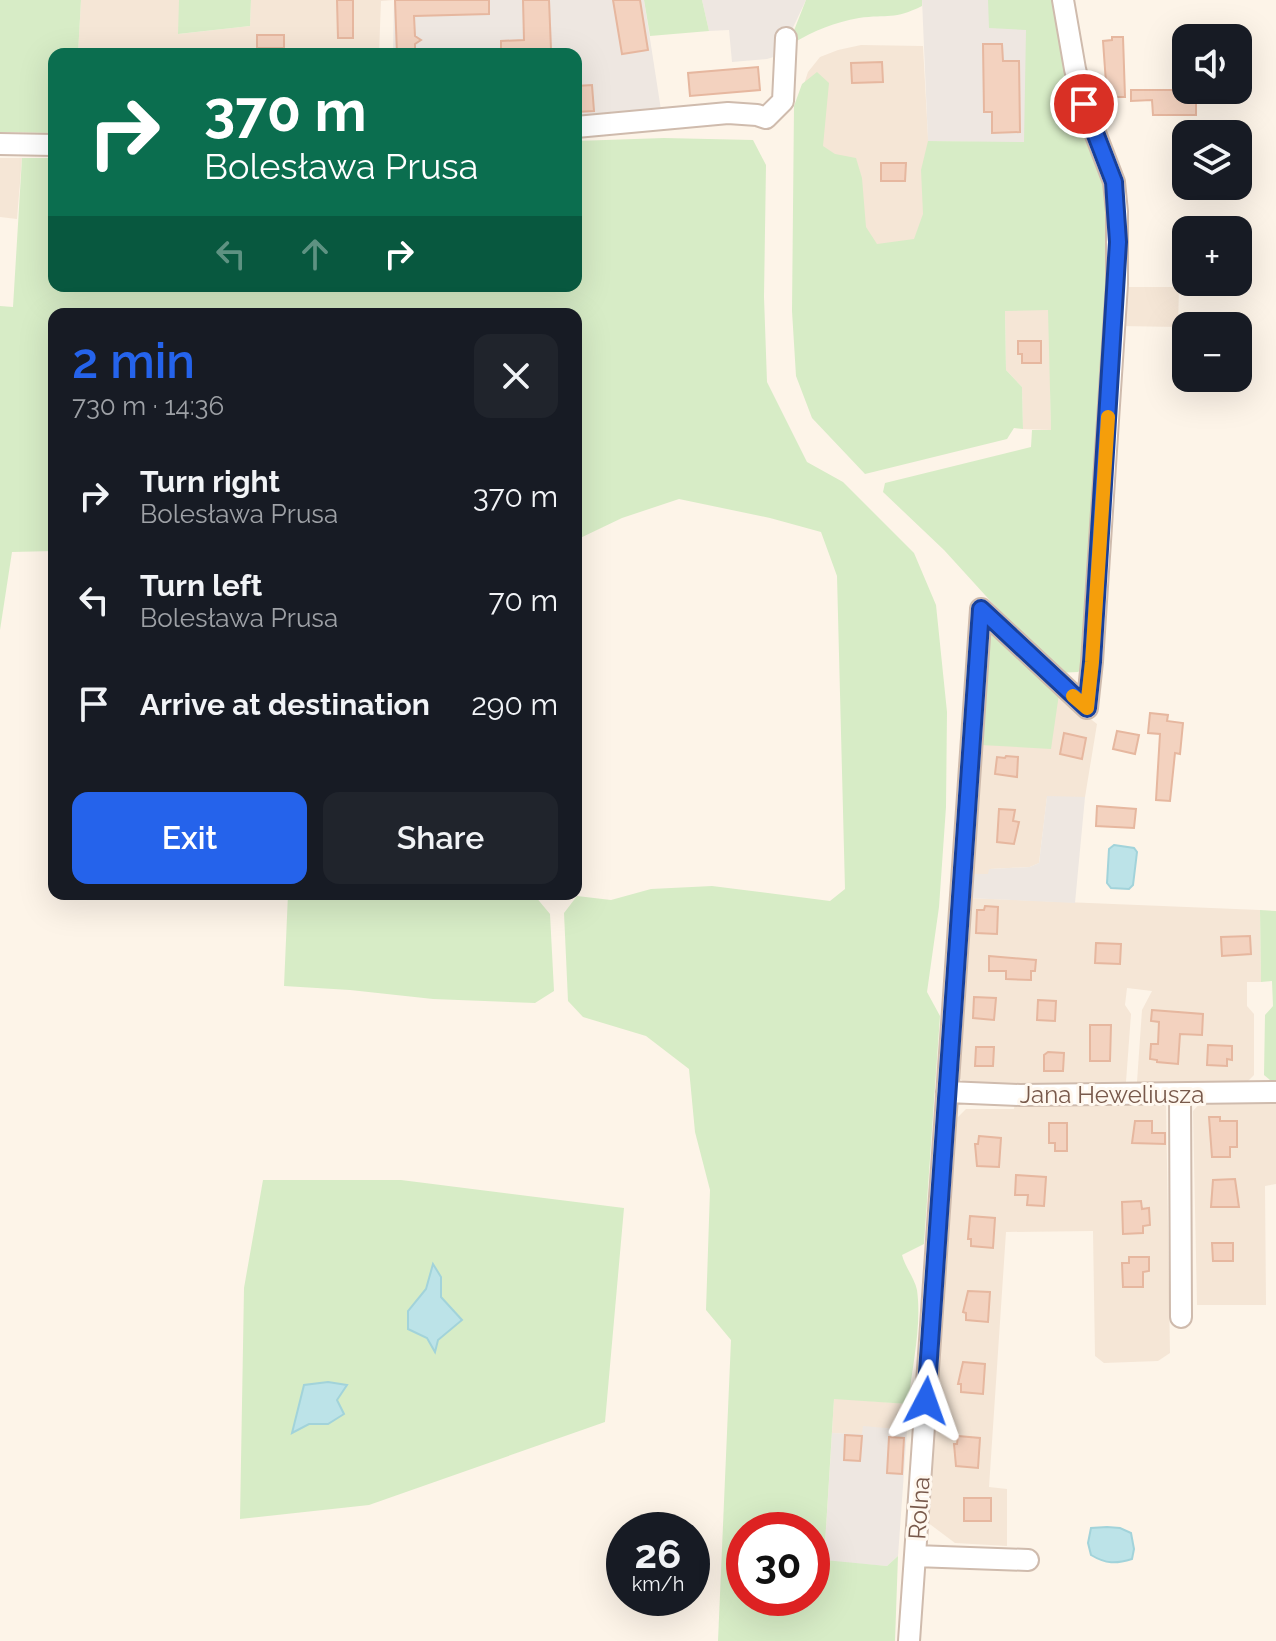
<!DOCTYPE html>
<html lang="en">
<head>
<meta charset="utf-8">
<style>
	:root { --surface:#171b24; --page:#20242c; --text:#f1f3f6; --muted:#9ea1a6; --accent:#2563eb }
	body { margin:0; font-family:Raleway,sans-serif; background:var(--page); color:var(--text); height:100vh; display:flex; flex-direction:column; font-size:30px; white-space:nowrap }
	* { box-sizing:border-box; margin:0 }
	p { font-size:26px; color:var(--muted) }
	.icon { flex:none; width:44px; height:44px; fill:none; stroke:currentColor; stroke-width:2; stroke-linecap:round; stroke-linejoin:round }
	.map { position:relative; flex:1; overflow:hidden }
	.side { position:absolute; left:48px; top:308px; width:534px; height:592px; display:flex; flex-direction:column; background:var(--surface); border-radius:16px; box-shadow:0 8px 32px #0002 }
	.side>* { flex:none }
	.hud { position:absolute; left:48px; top:48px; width:534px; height:244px; border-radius:16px; box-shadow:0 8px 32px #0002; background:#0b6e4f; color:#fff; overflow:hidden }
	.fabs { position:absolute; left:1172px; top:24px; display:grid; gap:16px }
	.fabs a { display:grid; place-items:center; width:80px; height:80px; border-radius:16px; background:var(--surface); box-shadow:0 8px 32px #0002; font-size:40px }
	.speed { position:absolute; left:606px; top:1512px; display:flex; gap:16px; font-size:40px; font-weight:700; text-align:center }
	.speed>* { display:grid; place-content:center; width:104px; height:104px; border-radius:50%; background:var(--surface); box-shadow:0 8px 32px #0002; line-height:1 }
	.speed small { font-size:20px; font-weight:400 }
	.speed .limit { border:12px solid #d22; background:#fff; color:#111 }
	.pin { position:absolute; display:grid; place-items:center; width:68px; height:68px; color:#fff; margin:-34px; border:4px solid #fff; border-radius:50%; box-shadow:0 2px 8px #0007 }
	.me { position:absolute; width:88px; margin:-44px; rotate:4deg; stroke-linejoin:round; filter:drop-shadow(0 0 6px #0008) }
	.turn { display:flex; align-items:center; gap:28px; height:168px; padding:0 24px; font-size:36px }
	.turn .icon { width:104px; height:104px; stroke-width:2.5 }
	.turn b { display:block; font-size:56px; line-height:68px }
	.lanes { display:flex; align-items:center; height:76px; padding:0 24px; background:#0003; justify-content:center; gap:40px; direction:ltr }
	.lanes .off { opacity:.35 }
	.round { display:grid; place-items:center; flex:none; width:84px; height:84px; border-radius:16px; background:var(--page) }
	.summary { display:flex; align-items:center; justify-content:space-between; height:136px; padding:0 24px }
	h1 { font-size:48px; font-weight:600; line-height:60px; color:var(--accent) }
	.action { display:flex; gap:16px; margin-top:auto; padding:16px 24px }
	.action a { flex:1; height:92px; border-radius:16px; background:var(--accent); color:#fff; font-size:32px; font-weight:600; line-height:92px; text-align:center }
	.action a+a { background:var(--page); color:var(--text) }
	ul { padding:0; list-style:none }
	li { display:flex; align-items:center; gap:24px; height:104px; padding:0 24px }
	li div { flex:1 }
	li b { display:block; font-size:30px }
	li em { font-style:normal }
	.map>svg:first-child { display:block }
	.residential { fill:#f5e6d6 }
	.industrial { fill:#eee7e1 }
	.green { fill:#d7ecc6; fill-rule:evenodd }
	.water { fill:#bce3e8; stroke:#a2d3da; stroke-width:2 }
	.building { fill:#f3d2bf; stroke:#e6b79f; stroke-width:2 }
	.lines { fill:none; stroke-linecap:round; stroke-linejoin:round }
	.minor-casing { stroke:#cfbbad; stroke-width:24 }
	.minor { stroke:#fff; stroke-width:20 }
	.route-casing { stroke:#184099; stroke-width:20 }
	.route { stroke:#2563eb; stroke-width:14 }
	.slow { stroke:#f59e0b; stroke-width:14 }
	.labels { text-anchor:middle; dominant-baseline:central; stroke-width:6; stroke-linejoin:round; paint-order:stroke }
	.street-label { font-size:24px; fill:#78594b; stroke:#fff8ef }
</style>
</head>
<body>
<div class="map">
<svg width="1276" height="1641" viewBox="0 0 1276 1641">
	<rect width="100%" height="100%" fill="#fdf4e8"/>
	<!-- residential -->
	<path class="residential" d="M81,0H179V34L250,26L251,0H394L381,1L379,54H78Z
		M861,45L923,46L934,247H794L800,96L808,72L820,57L838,50Z
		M0,158H22L17,219L0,217Z
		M1122,287H1179L1178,327L1120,326Z
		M1005,310H1049L1051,430L1023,429L1022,387L1006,370Z
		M1059,694L1097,724L1085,797H1047L1039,863L1030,867L990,869L989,874H970L981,745Z
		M967,898L1260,910L1261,982H1247V1006L1254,1014V1075L1248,1081L1137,1082L1142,1010L1152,991L1127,988L1125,1005L1131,1014L1126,1082H1077V1089L972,1090L957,1076Z
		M1276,1099V1184L1265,1186L1266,1305H1197L1193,1111L1203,1100Z
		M1015,1102H1166L1170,1353L1158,1361L1104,1363L1095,1356L1093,1231L1006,1232L989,1487L1007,1489V1546L955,1543L927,1522L955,1120L966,1109H1014Z
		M834,1398L908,1404L907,1430L864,1427L862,1435L832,1433Z"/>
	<!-- industrial -->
	<path class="industrial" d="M394,0H644L661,110L576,118V54H393Z
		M702,0H806L780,55L767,59L732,62L729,30L709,31Z
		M922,0H1041L1085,144L928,141Z
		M1047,796L1085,797L1075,903L967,898L970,874H988L989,869L1030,867L1039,863Z
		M863,1426L907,1430L898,1556L887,1566L824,1561L832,1433L862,1434Z"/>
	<!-- green -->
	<path class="green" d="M0,0H81L78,54H54V133L0,132Z
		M179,0H251L250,26L178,34Z
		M644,0H702L709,31L650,36Z
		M806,0H922V6C894,20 888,14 859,18C835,22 814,31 793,43V33Z
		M988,0H1056L1093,147L1111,207L1088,663L1078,672L1056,673L944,550L883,492L885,483L1031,447L1032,430H1051L1048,310L1005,311L1006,370L1022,387L1023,429L1014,428L1007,439L865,474L812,418L796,376L792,311L794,106L802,84L817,72L829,83L823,146L835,154L856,158L862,178L866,227L877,244L914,239L923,214L921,170L928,141L1024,142L1026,30L989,28Z
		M664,138L753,140L766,165L764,297L767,382L807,462L843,482L914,553L936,605L947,712L946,807L939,907L927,992L940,1016L924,1244L902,1255C905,1267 915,1279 917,1290C922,1326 912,1367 908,1404L834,1399L824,1560L887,1566L898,1556L895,1641H718L731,1340L706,1310L710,1190L695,1132L689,1069L646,1036L583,1017L568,1001L564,913L577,896L611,900L651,889L712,886L830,901L845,889L837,576L821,532L770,518L679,499L622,518L576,540V314H54V551L12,552L0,630V306L13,307L22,158H54V286H576V141ZM812,1530V1598H744V1530Z
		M989,625L1059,694L1051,749L981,745Z
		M288,894L535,896L550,914L554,991L535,1003L433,999L350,990L284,986Z
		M1260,910L1276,911V1080H1270L1264,1075L1265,1015L1273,1006L1272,981L1261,982Z
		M263,1180H401L624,1208L605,1422L369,1505L240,1519L244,1288ZM434,1265L441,1277V1297L461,1320L438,1340L408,1311L426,1289ZM304,1385L347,1386L340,1393L328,1424H309L292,1433Z"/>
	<!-- water -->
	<path class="water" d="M1114,845L1134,848L1137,852L1133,885L1129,889L1111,888L1107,883L1109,849Z
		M433,1264L441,1277V1297L462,1320L438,1340L435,1352L427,1338L408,1329V1311L426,1289Z
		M328,1382L347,1385L337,1400L344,1414L328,1424H309L292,1433L304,1385Z
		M1107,1527L1120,1528L1131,1533L1134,1549L1132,1559C1116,1564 1106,1564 1091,1555L1088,1543L1091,1528Z"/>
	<!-- building -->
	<path class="building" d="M337,0H353V38H338Z
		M395,0H489V14L414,16L415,36L421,40L415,44V54H397Z
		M523,0H549L551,49L501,52V41L524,40Z
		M613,0H640L648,50L622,54Z
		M257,35H284V48H257Z
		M1112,37H1123L1125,97H1107L1103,41L1112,40Z
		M983,44H1002L1003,61H1019L1020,132L992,133V112H984Z
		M882,62L883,82L852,83L851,63Z
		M758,67L760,90L690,96L688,73Z
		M592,85L594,111L576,112V86Z
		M1131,90H1196V115H1153L1152,100L1131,101Z
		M881,163H906L905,181H881Z
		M1018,341H1041V363H1022V354H1018Z
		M1150,713L1168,715L1167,721L1183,723L1180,754L1175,753L1170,801L1156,800L1160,734L1148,733Z
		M1117,731L1139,735L1135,754L1113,749Z
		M1064,733L1086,738L1082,759L1060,754Z
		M1006,756L1018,757L1017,777L995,774L997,757L1005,758Z
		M1097,806L1136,809L1134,828L1096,826Z
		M999,809L1015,810L1013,821L1019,822L1014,844L997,842Z
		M985,906L998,907L997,934L976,933L977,910H984Z
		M1250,936L1251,954L1222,956L1221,937Z
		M1096,943L1121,944L1120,964L1095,963Z
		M989,956L1036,960L1035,971H1031V980L1006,979V971H989Z
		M974,997L996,998L994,1020L973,1018Z
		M1038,1000L1056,1001L1055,1021L1037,1020Z
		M1152,1010L1203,1014L1202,1035L1180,1034L1178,1064L1157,1062V1060L1150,1059L1151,1044H1158L1159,1022L1151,1021Z
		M1090,1025H1111L1110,1061H1090Z
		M1208,1045L1232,1046V1060L1227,1059V1066L1207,1065Z
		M976,1047H994L993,1066H975Z
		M1048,1052L1064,1053L1063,1071H1044V1055Z
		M1209,1117H1220V1121H1237V1147H1230V1157H1212Z
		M1135,1121H1152V1133H1165V1144L1132,1143Z
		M1049,1123H1067V1151H1055V1143H1049Z
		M979,1136L1001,1138L999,1167L977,1166L975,1144H978Z
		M1016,1175L1046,1177L1044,1206L1027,1205L1028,1195H1015Z
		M1235,1179L1239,1207H1211L1213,1180Z
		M1141,1201L1142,1209L1149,1208L1150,1225L1143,1226V1233L1123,1234L1122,1202Z
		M970,1216L995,1218L993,1248L971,1246V1239H968Z
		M1212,1243H1233V1261H1213Z
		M1129,1257H1149V1271L1143,1272V1287H1123L1122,1263H1129Z
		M968,1291L990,1292L988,1322L966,1320V1313L963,1312Z
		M963,1362L985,1364L983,1394L961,1392V1384H958Z
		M845,1435L862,1436L860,1461L844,1460Z
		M958,1436L980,1438L978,1468L956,1466L954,1444H957Z
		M889,1437L904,1438L902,1474L887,1473Z
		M964,1498H991V1521H964Z"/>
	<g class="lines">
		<defs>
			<path id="minor" d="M1063,0L1075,69L1084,104L1114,182L1117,212V284L1092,662L1087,708
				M576,127L728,113L757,115L766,118L783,101L786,38
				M0,144L54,145
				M981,609L1087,708
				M947,1092L1020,1095L1276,1092
				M1180,1094L1181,1317
				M915,1556L1028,1560
				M909,1641L981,609"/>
		</defs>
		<!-- minor casing -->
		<use href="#minor" class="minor-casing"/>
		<!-- minor -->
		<use href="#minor" class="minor"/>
	</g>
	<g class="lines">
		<defs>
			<path id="route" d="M926,1401L981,609L1087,708L1092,662L1118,242L1114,182L1084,104"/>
		</defs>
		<!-- route casing -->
		<use href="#route" class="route-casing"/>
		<!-- route -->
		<use href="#route" class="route"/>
		<!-- slow -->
		<path class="slow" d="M1073,696L1087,708L1092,662L1108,417"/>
	</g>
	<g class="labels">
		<!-- street labels -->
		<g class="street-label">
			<text x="1112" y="1094">Jana Heweliusza</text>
			<text transform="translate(919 1508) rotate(-86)">Rolna</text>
		</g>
	</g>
</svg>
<div class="fabs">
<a><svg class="icon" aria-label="sound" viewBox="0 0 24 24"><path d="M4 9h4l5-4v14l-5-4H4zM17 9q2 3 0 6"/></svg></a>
<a><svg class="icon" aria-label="layers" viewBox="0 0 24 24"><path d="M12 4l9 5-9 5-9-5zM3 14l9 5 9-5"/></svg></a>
<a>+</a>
<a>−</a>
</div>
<div class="speed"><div>26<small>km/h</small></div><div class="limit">30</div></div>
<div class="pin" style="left:1084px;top:104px;background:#d93025"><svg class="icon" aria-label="arrive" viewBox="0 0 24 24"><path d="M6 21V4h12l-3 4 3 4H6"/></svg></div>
<svg class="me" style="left:926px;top:1401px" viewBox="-20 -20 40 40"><path d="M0-17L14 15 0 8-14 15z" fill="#2563eb" stroke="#fff" stroke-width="4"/></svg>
<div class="hud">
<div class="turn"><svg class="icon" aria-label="right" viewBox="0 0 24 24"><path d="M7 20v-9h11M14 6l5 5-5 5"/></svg><div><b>370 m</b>Bolesława Prusa</div></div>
<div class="lanes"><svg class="icon off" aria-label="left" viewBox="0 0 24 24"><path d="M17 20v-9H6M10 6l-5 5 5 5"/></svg><svg class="icon off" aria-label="ahead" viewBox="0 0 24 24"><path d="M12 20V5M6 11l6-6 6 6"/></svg><svg class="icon" aria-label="right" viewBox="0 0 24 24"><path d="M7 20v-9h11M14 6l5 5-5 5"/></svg></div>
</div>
<section class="side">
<div class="summary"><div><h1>2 min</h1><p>730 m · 14:36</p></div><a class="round"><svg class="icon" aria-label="close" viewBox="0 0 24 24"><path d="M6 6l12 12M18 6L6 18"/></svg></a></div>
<ul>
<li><svg class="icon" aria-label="right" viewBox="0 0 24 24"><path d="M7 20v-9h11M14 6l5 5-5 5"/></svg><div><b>Turn right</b><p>Bolesława Prusa</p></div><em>370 m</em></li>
<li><svg class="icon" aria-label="left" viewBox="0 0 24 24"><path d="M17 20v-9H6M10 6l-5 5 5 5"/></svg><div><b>Turn left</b><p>Bolesława Prusa</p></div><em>70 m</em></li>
<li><svg class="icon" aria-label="arrive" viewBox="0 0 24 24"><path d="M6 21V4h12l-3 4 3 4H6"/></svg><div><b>Arrive at destination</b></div><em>290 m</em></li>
</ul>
<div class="action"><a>Exit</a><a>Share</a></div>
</section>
</div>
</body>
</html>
